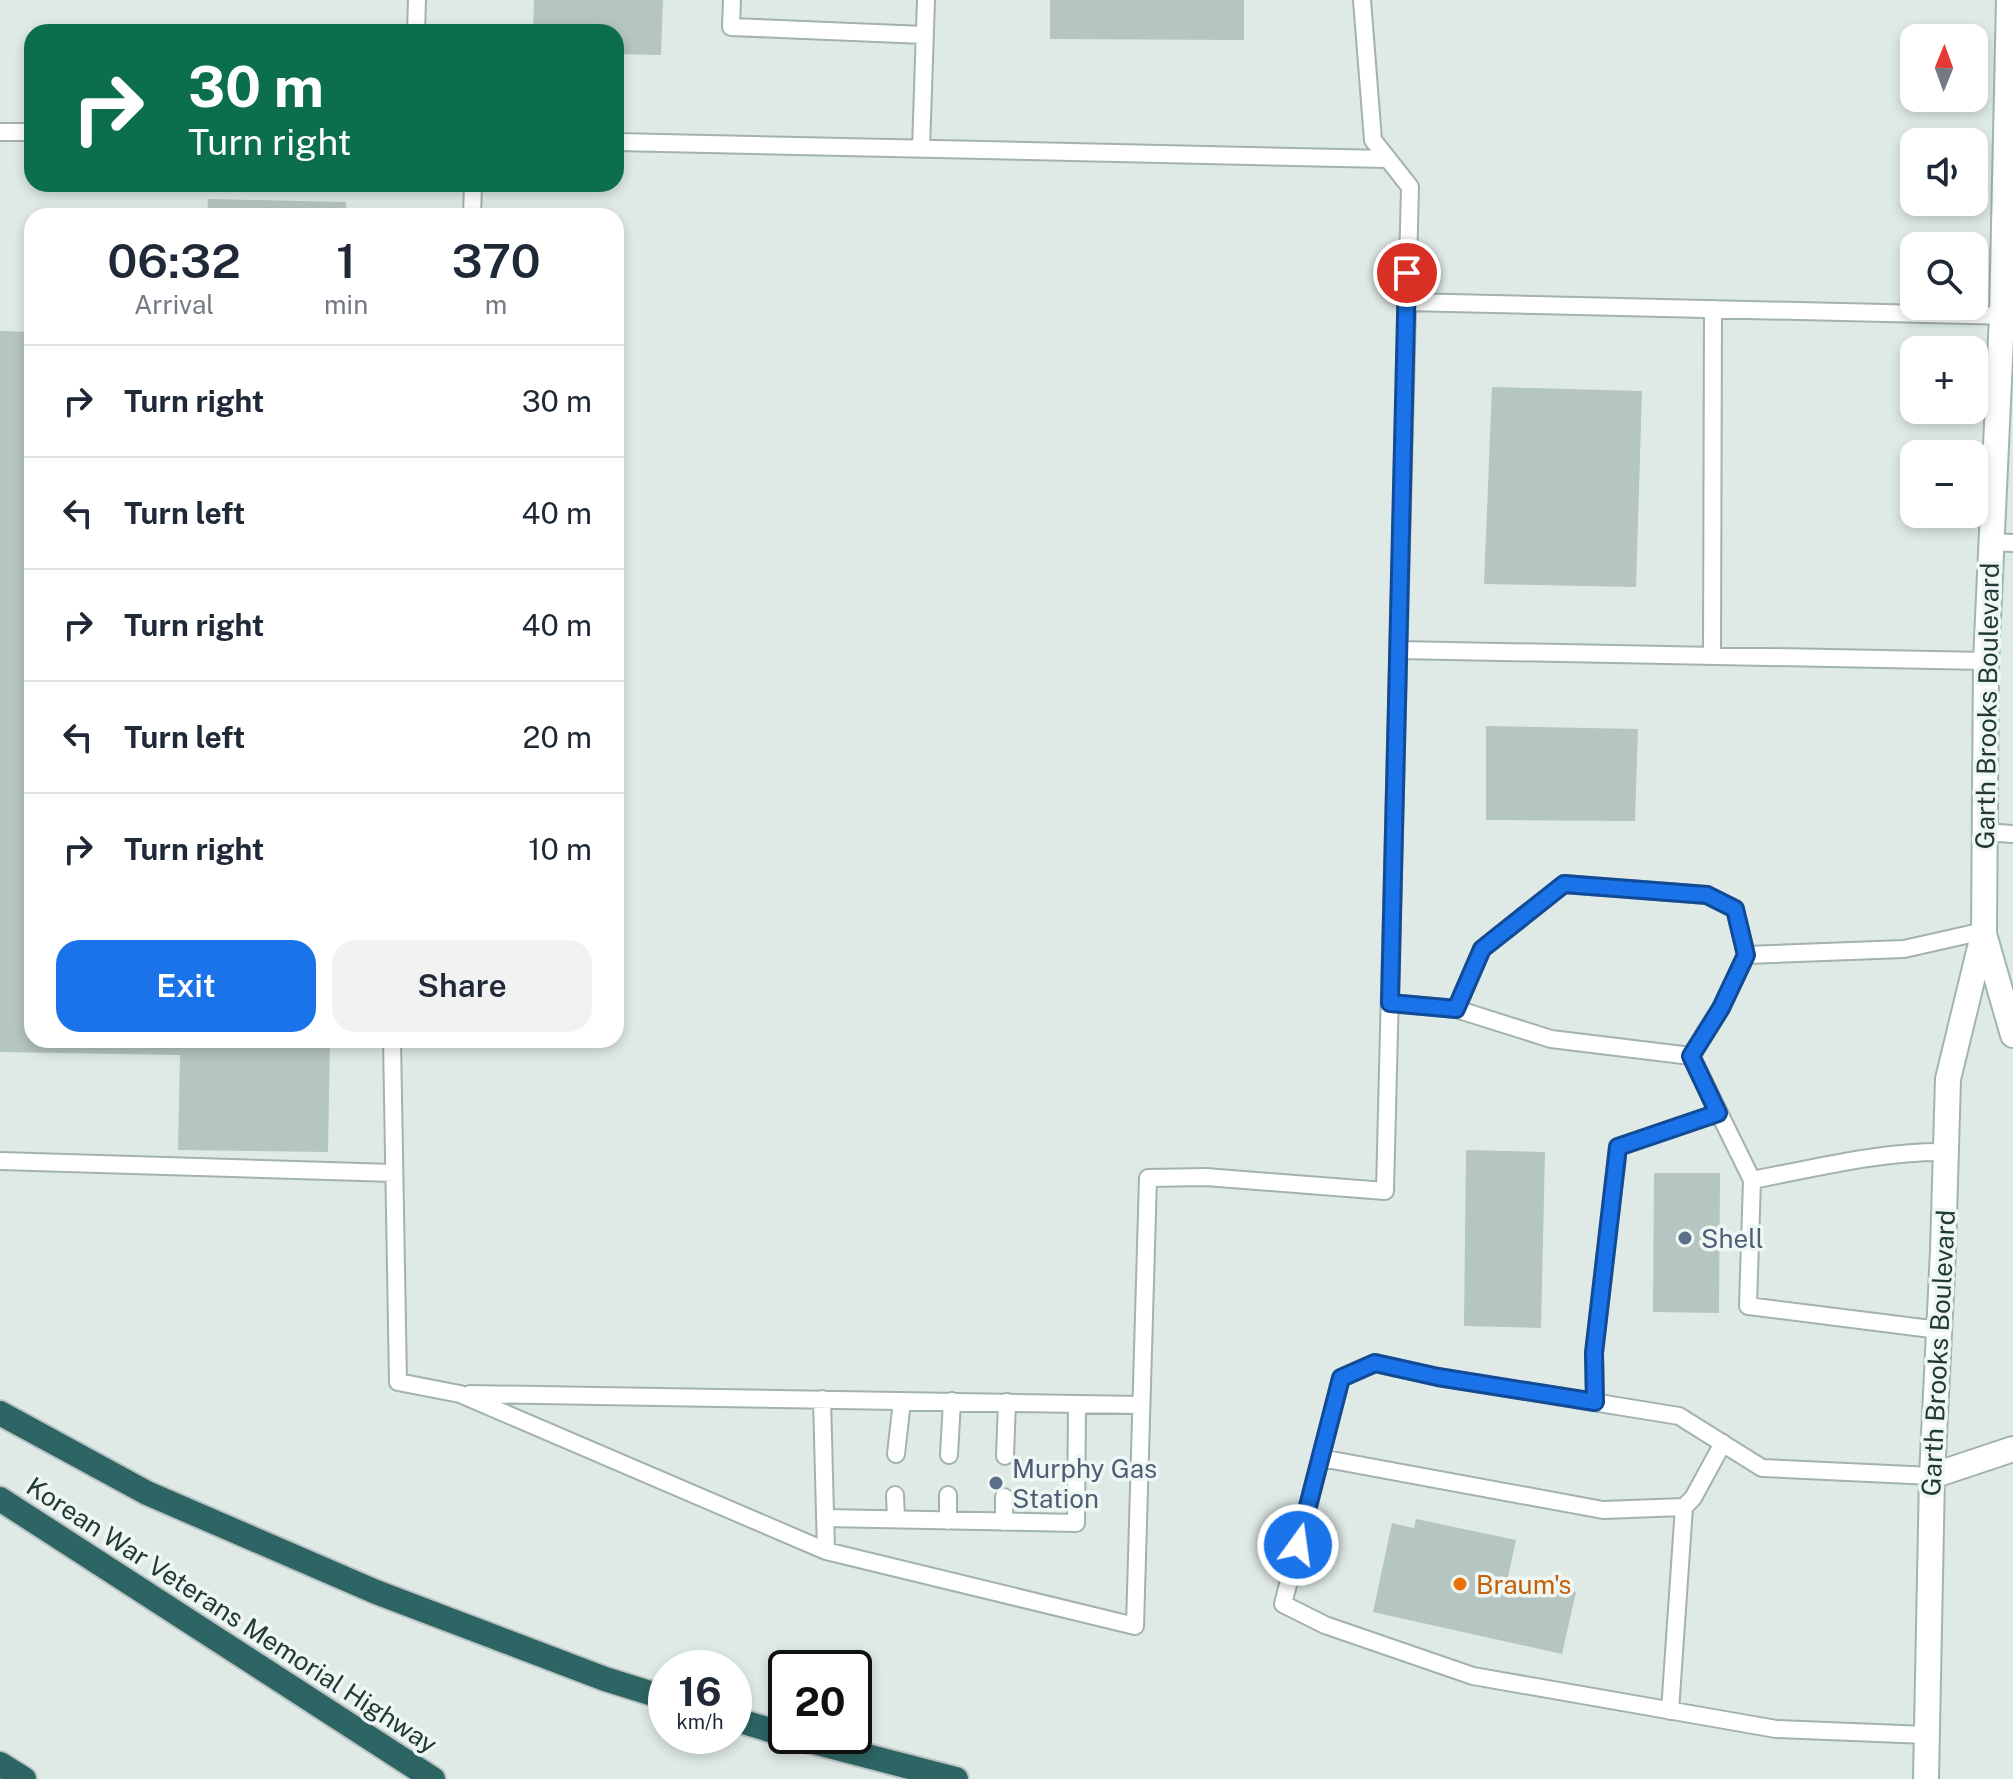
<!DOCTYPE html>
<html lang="en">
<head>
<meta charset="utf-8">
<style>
	:root { --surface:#fff; --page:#f2f2f3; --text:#1f2937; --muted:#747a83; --line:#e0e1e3; --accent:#1a73e8 }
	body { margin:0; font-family:"Public Sans",sans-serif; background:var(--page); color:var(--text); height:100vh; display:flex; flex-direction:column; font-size:30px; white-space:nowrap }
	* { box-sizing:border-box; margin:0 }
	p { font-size:26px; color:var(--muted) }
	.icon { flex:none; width:44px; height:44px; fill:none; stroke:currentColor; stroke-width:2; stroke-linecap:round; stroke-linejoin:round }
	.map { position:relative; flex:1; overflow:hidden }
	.sheet { position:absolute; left:24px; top:208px; width:600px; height:840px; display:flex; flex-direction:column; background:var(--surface); border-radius:24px; box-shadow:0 4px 12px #0003 }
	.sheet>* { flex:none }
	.guide { position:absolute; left:24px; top:24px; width:600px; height:168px; border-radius:24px; box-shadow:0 4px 12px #0003; background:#0b6e4f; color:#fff; overflow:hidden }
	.needle { width:52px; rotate:1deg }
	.fabs { position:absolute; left:1900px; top:24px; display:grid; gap:16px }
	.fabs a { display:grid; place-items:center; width:88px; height:88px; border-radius:16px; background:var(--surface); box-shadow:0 4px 12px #0003; font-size:40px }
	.speed { position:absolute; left:648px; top:1650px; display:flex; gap:16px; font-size:40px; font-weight:700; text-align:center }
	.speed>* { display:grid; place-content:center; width:104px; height:104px; border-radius:50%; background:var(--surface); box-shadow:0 4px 12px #0003; line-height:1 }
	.speed small { font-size:20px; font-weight:400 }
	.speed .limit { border:4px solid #111; border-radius:12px; background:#fff; color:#111 }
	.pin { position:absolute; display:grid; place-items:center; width:68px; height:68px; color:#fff; margin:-34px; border:4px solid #fff; border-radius:50%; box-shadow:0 2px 8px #0007 }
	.me { position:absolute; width:88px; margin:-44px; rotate:14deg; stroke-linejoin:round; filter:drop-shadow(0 0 6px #0008) }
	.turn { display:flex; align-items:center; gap:28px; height:168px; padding:0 32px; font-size:36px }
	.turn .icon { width:104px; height:104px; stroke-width:2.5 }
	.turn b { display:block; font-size:56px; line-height:68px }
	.eta { display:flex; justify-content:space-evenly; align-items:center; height:136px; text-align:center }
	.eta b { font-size:48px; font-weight:600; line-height:56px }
	.button { display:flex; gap:16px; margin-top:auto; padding:16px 32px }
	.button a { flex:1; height:92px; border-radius:24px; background:var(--accent); color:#fff; font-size:32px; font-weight:600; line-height:92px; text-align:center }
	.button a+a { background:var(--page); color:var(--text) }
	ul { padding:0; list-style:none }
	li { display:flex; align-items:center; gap:24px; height:112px; padding:0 32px; border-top:2px solid var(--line) }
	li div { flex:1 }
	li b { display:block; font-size:30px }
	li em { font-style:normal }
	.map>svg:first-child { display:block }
	.building { fill:#b5c5c1 }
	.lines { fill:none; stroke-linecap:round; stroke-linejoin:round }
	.lane-casing { stroke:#a2b2af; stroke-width:20 }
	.street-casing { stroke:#a2b2af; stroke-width:28 }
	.secondary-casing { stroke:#9fb5b1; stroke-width:28 }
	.highway-casing { stroke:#bcc4c3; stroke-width:28 }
	.lane { stroke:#fff; stroke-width:16 }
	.street { stroke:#fff; stroke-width:24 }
	.secondary { stroke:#fff; stroke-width:24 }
	.highway { stroke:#2d6564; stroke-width:24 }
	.route-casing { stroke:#114b97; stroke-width:20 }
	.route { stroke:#1a73e8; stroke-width:14 }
	.service-dot { fill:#5c6f8a; stroke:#eff7f4; stroke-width:3 }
	.food-dot { fill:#e8710a; stroke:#eff7f4; stroke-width:3 }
	.labels { text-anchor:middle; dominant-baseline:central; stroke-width:7; stroke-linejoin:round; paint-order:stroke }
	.street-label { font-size:26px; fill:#213a37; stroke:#eff7f4 }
	.service-label { font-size:26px; fill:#4e5e75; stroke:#eff7f4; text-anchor:start }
	.food-label { font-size:26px; fill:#c56008; stroke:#eff7f4; text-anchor:start }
</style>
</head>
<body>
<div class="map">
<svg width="2013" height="1779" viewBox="0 0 2013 1779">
	<rect width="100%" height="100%" fill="#dfeae7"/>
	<!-- building -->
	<path class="building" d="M534,0H663L661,55L616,54V32H533Z
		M1050,0H1244V40L1050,39Z
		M208,199L346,202V216H207Z
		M0,331L32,332V1040H330L328,1152L178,1150L180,1055L0,1052Z
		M1492,387L1642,391L1636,587L1484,584Z
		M1486,726L1638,729L1635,821L1486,820Z
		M1466,1150L1545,1152L1541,1328L1464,1326Z
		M1654,1173H1720L1719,1313L1653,1312Z
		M1416,1519L1516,1540L1508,1577L1576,1592L1562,1654L1373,1612L1392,1523L1414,1528Z"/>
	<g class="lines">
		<defs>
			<path id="lane" d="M732,0L731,27L924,35
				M416,32L417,0
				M0,132H32
				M616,142L1387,159
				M921,149L926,0
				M472,216L473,184
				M1406,302L2012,316
				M1991,542L2013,543
				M1398,650L1986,661
				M1712,656L1713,309
				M1984,832L2013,834
				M1746,955L1904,949L1984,931
				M1390,1003L1456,1009L1551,1039L1691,1056L1721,1008L1746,955L1735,909L1707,895L1564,884L1482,949L1456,1009
				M392,1040L398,1382L460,1394L826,1551L1135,1626L1148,1178L1206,1177L1385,1191L1410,187L1373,140L1362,0
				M1691,1056L1752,1180C1816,1168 1881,1151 1946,1152
				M0,1161L394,1173
				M1752,1180L1748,1306L1939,1330
				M470,1394L1141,1405
				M822,1399L826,1551
				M1595,1402L1594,1353L1618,1147L1718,1113
				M896,1454L902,1401
				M949,1455L952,1401
				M1005,1456L1007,1402
				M1321,1458L1603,1510L1684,1507L1693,1498L1723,1443
				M895,1495L896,1519
				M825,1518L1076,1523L1077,1404
				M948,1521V1495
				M1004,1522V1497
				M1670,1711L1684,1507
				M1926,1735L1776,1729L1473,1676L1325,1625L1283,1604L1341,1378L1375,1363L1438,1377L1679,1416L1762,1468L1932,1476"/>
			<path id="street" d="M1932,1476L2013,1449"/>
			<path id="secondary" d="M1984,934L2013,1035
				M1926,1779L1932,1476L1943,1251L1948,1079L1984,931L1986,661L2002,316L2009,0"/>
			<path id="highway" d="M0,1413L147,1493L376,1592L605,1679L666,1698
				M0,1499L433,1779
				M734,1719L786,1735
				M790,1736L956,1779
				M0,1764L24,1779"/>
		</defs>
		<!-- lane casing -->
		<use href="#lane" class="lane-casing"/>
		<!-- street casing -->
		<use href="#street" class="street-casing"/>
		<!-- secondary casing -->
		<use href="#secondary" class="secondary-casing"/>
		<!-- highway casing -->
		<use href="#highway" class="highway-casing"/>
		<!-- lane -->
		<use href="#lane" class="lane"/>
		<!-- street -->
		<use href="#street" class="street"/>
		<!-- secondary -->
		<use href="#secondary" class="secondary"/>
		<!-- highway -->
		<use href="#highway" class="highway"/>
	</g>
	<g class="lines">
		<defs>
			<path id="route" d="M1298,1545L1341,1378L1375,1363L1438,1377L1595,1402L1594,1353L1618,1147L1718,1113L1691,1056L1721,1008L1746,955L1735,909L1707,895L1564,884L1482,949L1456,1009L1390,1003L1407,273"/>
		</defs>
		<!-- route casing -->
		<use href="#route" class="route-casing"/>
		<!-- route -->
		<use href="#route" class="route"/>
	</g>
	<!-- markers -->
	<g class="service-dot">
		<circle cx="1685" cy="1238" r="8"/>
		<circle cx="996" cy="1483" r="8"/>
	</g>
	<circle class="food-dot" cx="1460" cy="1584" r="8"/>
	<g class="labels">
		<!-- street labels -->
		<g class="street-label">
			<text transform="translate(1987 706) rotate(-89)">Garth Brooks Boulevard</text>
			<text transform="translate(1938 1353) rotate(-87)">Garth Brooks Boulevard</text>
			<text transform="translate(232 1615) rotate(33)">Korean War Veterans Memorial Highway</text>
		</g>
		<!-- service labels -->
		<g class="service-label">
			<text x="1701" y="1238">Shell</text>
			<text x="1012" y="1468">Murphy Gas<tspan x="1012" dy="30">Station</tspan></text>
		</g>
		<!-- food labels -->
		<g class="food-label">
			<text x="1476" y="1584">Braum's</text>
		</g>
	</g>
</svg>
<div class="fabs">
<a><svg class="needle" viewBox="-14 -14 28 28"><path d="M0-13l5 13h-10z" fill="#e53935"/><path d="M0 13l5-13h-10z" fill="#747a83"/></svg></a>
<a><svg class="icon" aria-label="sound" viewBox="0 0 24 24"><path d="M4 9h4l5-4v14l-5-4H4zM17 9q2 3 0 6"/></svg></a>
<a><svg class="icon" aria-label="search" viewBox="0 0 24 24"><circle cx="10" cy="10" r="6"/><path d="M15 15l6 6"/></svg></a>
<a>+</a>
<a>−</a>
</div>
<div class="speed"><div>16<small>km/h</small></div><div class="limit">20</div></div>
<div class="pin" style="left:1407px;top:273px;background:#d93025"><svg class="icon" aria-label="arrive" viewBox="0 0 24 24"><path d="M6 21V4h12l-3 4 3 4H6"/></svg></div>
<svg class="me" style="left:1298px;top:1545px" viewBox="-20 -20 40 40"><circle r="17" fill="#1a73e8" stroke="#fff" stroke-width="3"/><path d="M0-11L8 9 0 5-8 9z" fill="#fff"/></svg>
<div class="guide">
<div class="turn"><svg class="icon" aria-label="right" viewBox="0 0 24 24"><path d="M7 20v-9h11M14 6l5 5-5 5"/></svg><div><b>30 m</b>Turn right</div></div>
</div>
<section class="sheet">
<div class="eta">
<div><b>06:32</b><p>Arrival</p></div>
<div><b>1</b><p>min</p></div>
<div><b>370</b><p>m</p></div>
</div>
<ul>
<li><svg class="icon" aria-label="right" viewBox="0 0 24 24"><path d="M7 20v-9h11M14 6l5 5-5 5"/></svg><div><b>Turn right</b></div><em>30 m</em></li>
<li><svg class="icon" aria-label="left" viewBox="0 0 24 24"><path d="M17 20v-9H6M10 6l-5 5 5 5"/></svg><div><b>Turn left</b></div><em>40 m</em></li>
<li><svg class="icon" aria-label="right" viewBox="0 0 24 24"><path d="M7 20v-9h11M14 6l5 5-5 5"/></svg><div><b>Turn right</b></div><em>40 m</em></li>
<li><svg class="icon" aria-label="left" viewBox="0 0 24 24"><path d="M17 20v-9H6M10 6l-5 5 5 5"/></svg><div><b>Turn left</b></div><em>20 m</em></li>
<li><svg class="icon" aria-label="right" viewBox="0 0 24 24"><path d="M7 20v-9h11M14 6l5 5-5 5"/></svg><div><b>Turn right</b></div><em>10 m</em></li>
</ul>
<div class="button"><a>Exit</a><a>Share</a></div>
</section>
</div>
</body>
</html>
